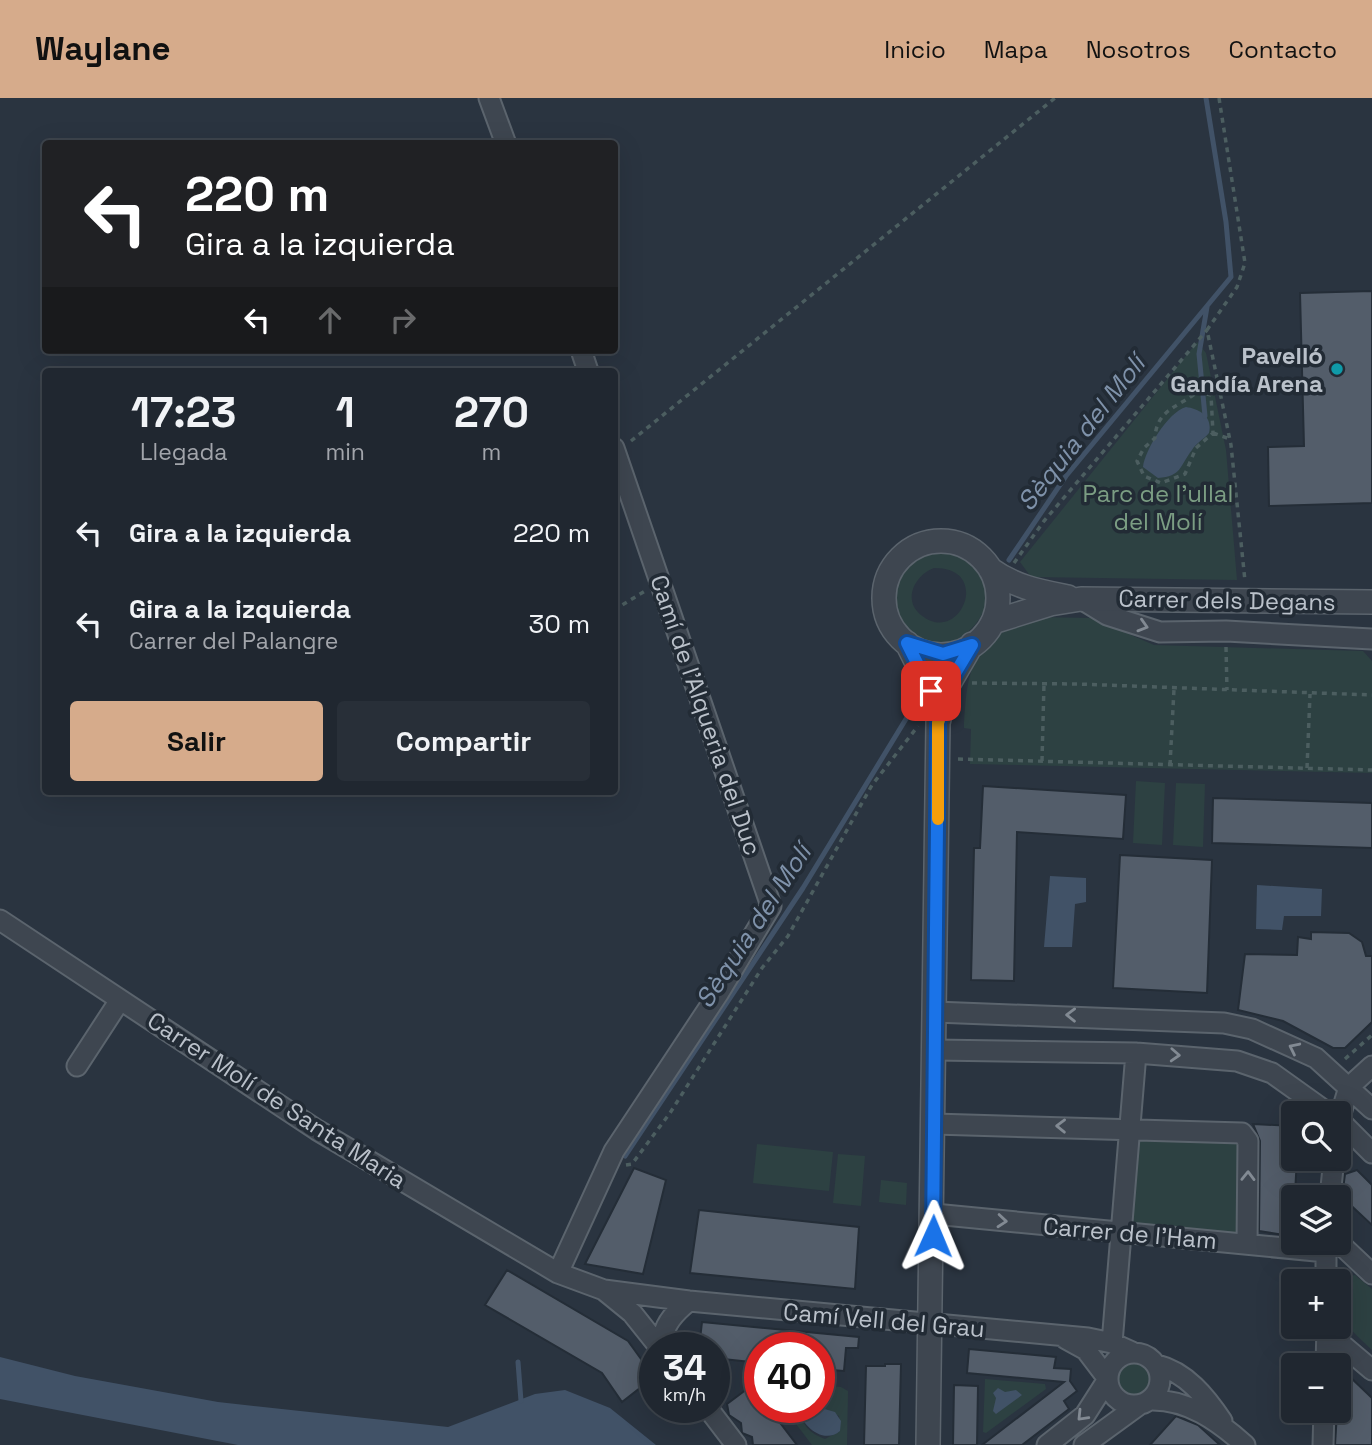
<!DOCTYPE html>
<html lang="es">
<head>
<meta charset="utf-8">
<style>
	:root { --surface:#202730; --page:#282f38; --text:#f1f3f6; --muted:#a2a5ab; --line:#3d444c; --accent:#d6ab8b }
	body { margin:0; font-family:"Space Grotesk",sans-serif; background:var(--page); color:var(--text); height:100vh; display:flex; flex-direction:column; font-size:26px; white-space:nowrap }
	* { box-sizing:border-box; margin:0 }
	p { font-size:23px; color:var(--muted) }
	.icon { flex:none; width:38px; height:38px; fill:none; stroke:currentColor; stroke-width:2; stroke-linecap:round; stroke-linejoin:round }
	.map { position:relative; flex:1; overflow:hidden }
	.drawer { position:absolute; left:42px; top:270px; width:576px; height:427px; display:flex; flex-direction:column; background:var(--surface); border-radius:7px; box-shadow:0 7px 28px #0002,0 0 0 2px var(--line) }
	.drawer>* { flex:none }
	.top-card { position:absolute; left:42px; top:42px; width:576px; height:214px; border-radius:7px; box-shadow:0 7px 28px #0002,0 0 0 2px var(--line); background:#202124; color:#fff; overflow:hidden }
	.controls { position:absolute; left:1281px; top:1003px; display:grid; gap:14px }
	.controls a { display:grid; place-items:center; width:70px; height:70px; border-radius:7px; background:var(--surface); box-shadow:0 7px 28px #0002,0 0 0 2px var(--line); font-size:35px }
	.speed { position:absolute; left:639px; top:1234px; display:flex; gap:14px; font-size:35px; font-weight:700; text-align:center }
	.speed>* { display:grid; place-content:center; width:91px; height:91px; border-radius:50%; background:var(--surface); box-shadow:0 7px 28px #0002,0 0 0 2px var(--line); line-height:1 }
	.speed small { font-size:18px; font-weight:400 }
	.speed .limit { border:10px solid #d22; background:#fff; color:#111 }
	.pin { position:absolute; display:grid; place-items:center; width:60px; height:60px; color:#fff; margin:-30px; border-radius:14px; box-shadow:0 4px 10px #0006 }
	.me { position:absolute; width:77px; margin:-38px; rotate:1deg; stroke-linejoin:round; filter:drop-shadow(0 0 5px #0008) }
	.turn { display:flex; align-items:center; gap:24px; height:147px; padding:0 28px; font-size:32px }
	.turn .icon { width:91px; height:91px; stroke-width:2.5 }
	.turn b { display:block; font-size:49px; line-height:60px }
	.lanes { display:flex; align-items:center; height:66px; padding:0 28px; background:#0003; justify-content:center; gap:35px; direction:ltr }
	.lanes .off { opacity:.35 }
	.eta { display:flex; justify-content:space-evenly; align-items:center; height:119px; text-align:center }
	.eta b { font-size:42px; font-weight:600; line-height:49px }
	.primary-button { display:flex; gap:14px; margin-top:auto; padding:14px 28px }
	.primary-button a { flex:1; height:80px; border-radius:7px; background:var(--accent); color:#111; font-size:28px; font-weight:600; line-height:80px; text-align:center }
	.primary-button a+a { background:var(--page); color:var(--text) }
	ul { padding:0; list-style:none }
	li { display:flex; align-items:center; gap:21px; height:91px; padding:0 28px }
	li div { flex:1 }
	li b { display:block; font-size:26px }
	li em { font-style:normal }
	header { display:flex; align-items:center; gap:42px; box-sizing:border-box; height:98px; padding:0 35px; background:var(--accent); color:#111 }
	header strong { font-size:33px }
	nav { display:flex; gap:38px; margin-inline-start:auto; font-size:24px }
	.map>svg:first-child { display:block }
	.green { fill:#2d4142; fill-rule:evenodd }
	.water { fill:#415267 }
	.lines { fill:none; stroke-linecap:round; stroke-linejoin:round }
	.stream { stroke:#415267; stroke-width:5 }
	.building { fill:#535d6a; stroke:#242d37; stroke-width:2 }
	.minor-casing { stroke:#5b646d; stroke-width:23 }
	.tertiary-casing { stroke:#5b646d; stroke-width:26 }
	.path { stroke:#4c5e60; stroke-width:3.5; stroke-dasharray:5 5; stroke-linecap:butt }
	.minor { stroke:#3e4650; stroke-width:19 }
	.tertiary { stroke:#3e4650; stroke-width:23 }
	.oneway { stroke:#828a93 }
	.route-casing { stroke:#114b97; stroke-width:18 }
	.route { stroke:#1a73e8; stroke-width:12 }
	.slow { stroke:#f59e0b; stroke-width:12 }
	.culture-dot { fill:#0f9aa8; stroke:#222b35; stroke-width:2.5 }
	.labels { text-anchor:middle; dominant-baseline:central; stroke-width:7; stroke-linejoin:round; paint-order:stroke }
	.poi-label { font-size:24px; font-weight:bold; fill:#bac1ca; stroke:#222b35; text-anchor:end }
	.park-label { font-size:24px; fill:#7b9d83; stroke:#222b35 }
	.street-label { font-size:24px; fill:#bac1ca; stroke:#222b35 }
	.water-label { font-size:26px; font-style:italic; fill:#7f92aa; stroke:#222b35 }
</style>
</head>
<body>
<header>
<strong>Waylane</strong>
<nav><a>Inicio</a><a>Mapa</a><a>Nosotros</a><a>Contacto</a></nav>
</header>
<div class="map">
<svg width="1372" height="1347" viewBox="0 0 1372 1347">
	<rect width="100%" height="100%" fill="#2a3440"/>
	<!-- green -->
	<path class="green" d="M1197,244L1206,255L1226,352L1237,482L1031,479L1020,464Z
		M944,450C1048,480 939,601 897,519C879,483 909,453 944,450ZM934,470C993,469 960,549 921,517C902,502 915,477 934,470Z
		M1034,519L1092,520L1154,547L1363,553L1372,563V675L970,666L971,631L964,630C967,566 973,544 1034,519Z
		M1136,683L1165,685L1162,747L1133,745Z
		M1176,685L1205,686L1203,749L1173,747Z
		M1138,1036L1235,1041L1244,1047L1243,1138L1133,1125Z
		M757,1046L833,1054L829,1093L753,1085Z
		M838,1056L865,1058L861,1108L833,1105Z
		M881,1082L907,1085L906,1107L879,1104Z
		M1355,1177L1372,1191V1252C1352,1232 1341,1228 1342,1198C1343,1189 1342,1183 1350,1178Z
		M1115 1281a18 18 0 1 1 36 0a18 18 0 1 1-36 0Z
		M985,1281L1045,1286L1046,1291L986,1335L983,1334Z
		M819,1287L841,1289L848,1293L847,1347H812L783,1309H799C800,1325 810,1336 825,1341L840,1333L839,1318L820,1309Z"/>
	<!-- water -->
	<path class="water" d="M1186,309C1200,311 1213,319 1209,335C1203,342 1196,345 1192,352C1179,369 1182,378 1158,380L1143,369C1145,352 1168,314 1186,309Z
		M1050,778L1086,780V804L1075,806L1072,849H1044Z
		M1257,787L1322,791L1321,818H1284L1282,832L1256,831Z
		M0,1259L75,1278L218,1304L448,1329L535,1296L565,1292L610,1310L656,1347H238L0,1301Z
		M998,1290L1005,1294L1016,1292L1022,1297L996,1316L993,1313L996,1300L993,1295Z
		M819,1295L821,1310L835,1314L841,1323L840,1333C824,1347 800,1328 799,1309H819Z"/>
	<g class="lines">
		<!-- stream -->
		<path class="stream" d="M1205,318L1199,256L1207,209
			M1009,462L1066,378L1231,179L1226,124L1206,0
			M625,1058L803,790L909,616
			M518,1264L521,1303"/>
	</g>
	<!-- building -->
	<path class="building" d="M1372,193V405L1269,408L1268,349L1304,348L1300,195Z
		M983,688L1126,697L1123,741L1017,734L1014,883L971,882L974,750H980Z
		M1213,700L1372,705V750L1212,745Z
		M1120,757L1212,762L1207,895L1113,890Z
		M1311,834L1349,835L1362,844L1366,858H1372V924L1345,950H1333L1283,923L1238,912L1245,856L1297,857L1298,839L1311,841Z
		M1253,1026L1293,1028V1060H1297L1293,1131L1284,1137L1259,1133L1260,1043Z
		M634,1070L666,1082L643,1176L585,1166Z
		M1357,1072L1372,1087V1127L1342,1099L1345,1076Z
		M699,1112L859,1129L855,1191L690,1175Z
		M507,1172L628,1243L654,1279L622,1304L602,1275L485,1207Z
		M702,1224L859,1239L858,1250H846L844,1273L819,1271V1250H760V1265L714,1260V1250H699Z
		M969,1251L1056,1259L1054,1270L1071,1271L1070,1283L1077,1293L1064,1303L1069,1311L1022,1347H982L1064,1284L967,1275Z
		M885,1266H901L899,1347H864L866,1268H885Z
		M1348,1277L1372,1300V1347H1335L1339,1282Z
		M954,1287L978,1288L977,1347H953Z
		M751,1288L760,1298V1309H768L797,1347H753L752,1339L742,1335L741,1325L729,1317L727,1306Z
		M1176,1318L1198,1327L1220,1347H1150Z"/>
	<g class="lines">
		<defs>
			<path id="minor" d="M489,0L506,46
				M581,252L588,273
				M1081,501L1107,517L1160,534L1226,533L1372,541
				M0,822L317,1032L558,1175L604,1192L689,1203L1088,1240L1112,1245L1132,1254
				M935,914L1224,925L1252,931L1316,960L1372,1011
				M935,952L1136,955L1237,963L1272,975L1328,1015
				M77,968L120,902
				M1339,1022L1349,989L1372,968
				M1339,1022L1372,1055
				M934,1026L1242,1035L1248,1043L1247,1146
				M1330,1099L1334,1060
				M934,1116L1326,1154
				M1326,1144V1183
				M1338,1144L1372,1176
				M558,1175L614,1053L718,896L771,808L614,350
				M605,1193L632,1215L660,1250
				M1327,1234L1372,1272
				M1066,1241L1086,1252L1108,1281
				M1112,1245L1136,955
				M665,1250C658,1231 675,1214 689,1203
				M1108 1281a26 26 0 1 1 52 0a26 26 0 1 1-52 0Z
				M1157,1267C1186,1274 1206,1299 1222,1323
				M1326,1267L1327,1228
				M1150,1302C1188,1301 1218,1323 1245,1347
				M707,1309L736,1347
				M1047,1347L1085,1317L1108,1281
				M1084,1347L1139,1307
				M1323,1347L1324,1312"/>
			<path id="tertiary" d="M884 500a57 57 0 1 1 114 0a57 57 0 1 1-114 0Z
				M990,471C1015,489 1038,493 1068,499
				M996,523L1050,506L1081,501L1372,504
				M907,545L931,593L938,622
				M928,1347L938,625L947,589L972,546"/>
		</defs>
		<!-- minor casing -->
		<use href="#minor" class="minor-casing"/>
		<!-- tertiary casing -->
		<use href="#tertiary" class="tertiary-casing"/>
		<!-- path -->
		<path class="path" d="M1219,0L1245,165L1237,189L1207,232L1231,347L1245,483
			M1197,294L1211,297L1213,335L1196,350L1185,376L1161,385L1144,378L1137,363L1144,350L1155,340C1156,311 1181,308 1197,294Z
			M1213,335L1230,341
			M631,343L1055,0
			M1014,465L1044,423L1207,232
			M614,512L645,493
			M1226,549L1227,592
			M972,585L1077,586L1372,597
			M958,661L1372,672
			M1042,663L1044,585
			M1170,667L1174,591
			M1307,670L1310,596
			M1345,961L1372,937
			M626,1067L632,1066L670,1015L762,870L788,838L872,687L918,628"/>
		<!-- minor -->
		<use href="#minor" class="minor"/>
		<!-- tertiary -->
		<use href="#tertiary" class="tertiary"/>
	</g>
	<!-- one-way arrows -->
	<defs><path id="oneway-chevron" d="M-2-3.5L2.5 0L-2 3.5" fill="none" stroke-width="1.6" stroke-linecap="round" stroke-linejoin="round" transform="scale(1.75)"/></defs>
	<g class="oneway">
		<use href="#oneway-chevron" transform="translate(1143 528) rotate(17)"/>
		<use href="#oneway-chevron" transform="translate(1071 917) rotate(-179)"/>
		<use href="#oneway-chevron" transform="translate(1294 950) rotate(-154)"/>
		<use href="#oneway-chevron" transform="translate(1175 957) rotate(3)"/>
		<use href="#oneway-chevron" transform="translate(1061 1028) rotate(-179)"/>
		<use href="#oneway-chevron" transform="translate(1248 1078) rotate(-89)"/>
		<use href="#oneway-chevron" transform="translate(1002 1123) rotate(5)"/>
		<use href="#oneway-chevron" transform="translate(1082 1318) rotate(134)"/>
	</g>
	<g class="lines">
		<defs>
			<path id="route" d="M931,593L907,545L943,556L972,547L947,589L938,625L933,1138"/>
		</defs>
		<!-- route casing -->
		<use href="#route" class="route-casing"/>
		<!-- route -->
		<use href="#route" class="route"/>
		<!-- slow -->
		<path class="slow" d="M938,721V625L952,579"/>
	</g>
	<!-- markers -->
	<circle class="culture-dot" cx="1337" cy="271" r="7"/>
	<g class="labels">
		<!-- poi labels -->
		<g class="poi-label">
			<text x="1323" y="257">Pavelló<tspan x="1323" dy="28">Gandía Arena</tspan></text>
		</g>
		<!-- park labels -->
		<g class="park-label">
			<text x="1158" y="395">Parc de l'ullal<tspan x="1158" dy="28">del Molí</tspan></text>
		</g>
		<!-- street labels -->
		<g class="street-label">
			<text transform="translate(1227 502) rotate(1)">Carrer dels Degans</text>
			<text transform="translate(706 617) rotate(71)">Camí de l'Alqueria del Duc</text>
			<text transform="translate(277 1002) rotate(33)">Carrer Molí de Santa Maria</text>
			<text transform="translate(1130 1135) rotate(5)">Carrer de l'Ham</text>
			<text transform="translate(884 1222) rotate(5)">Camí Vell del Grau</text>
		</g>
		<!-- water labels -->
		<g class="water-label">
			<text transform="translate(1081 335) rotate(-52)">Sèquia del Molí</text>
			<text transform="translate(753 828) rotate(-57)">Sèquia del Molí</text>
		</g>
	</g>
</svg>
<div class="controls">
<a><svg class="icon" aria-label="search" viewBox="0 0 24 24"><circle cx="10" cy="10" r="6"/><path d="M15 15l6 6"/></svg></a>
<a><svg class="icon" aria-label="layers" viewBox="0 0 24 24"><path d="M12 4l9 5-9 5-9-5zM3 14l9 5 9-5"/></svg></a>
<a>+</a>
<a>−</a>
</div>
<div class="speed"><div>34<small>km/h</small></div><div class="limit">40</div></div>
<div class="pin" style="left:931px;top:593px;background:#d93025"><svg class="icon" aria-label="arrive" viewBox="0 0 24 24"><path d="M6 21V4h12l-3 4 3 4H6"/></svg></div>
<svg class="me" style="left:933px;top:1138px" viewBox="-20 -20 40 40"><path d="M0-17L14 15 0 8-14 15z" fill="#1a73e8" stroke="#fff" stroke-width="4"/></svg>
<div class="top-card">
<div class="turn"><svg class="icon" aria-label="left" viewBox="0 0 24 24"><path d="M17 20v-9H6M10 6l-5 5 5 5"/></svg><div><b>220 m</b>Gira a la izquierda</div></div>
<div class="lanes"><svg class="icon" aria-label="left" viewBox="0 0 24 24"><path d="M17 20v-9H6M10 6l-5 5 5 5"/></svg><svg class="icon off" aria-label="ahead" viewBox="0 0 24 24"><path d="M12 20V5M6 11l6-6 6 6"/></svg><svg class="icon off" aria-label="right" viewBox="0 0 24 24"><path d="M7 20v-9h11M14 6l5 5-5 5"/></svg></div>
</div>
<section class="drawer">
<div class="eta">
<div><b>17:23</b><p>Llegada</p></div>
<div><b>1</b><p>min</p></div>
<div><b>270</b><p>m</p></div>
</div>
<ul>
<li><svg class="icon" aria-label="left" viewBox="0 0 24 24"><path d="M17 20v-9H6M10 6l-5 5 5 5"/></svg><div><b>Gira a la izquierda</b></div><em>220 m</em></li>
<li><svg class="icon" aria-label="left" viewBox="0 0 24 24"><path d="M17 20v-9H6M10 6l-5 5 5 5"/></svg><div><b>Gira a la izquierda</b><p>Carrer del Palangre</p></div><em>30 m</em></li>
</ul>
<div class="primary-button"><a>Salir</a><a>Compartir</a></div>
</section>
</div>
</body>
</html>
